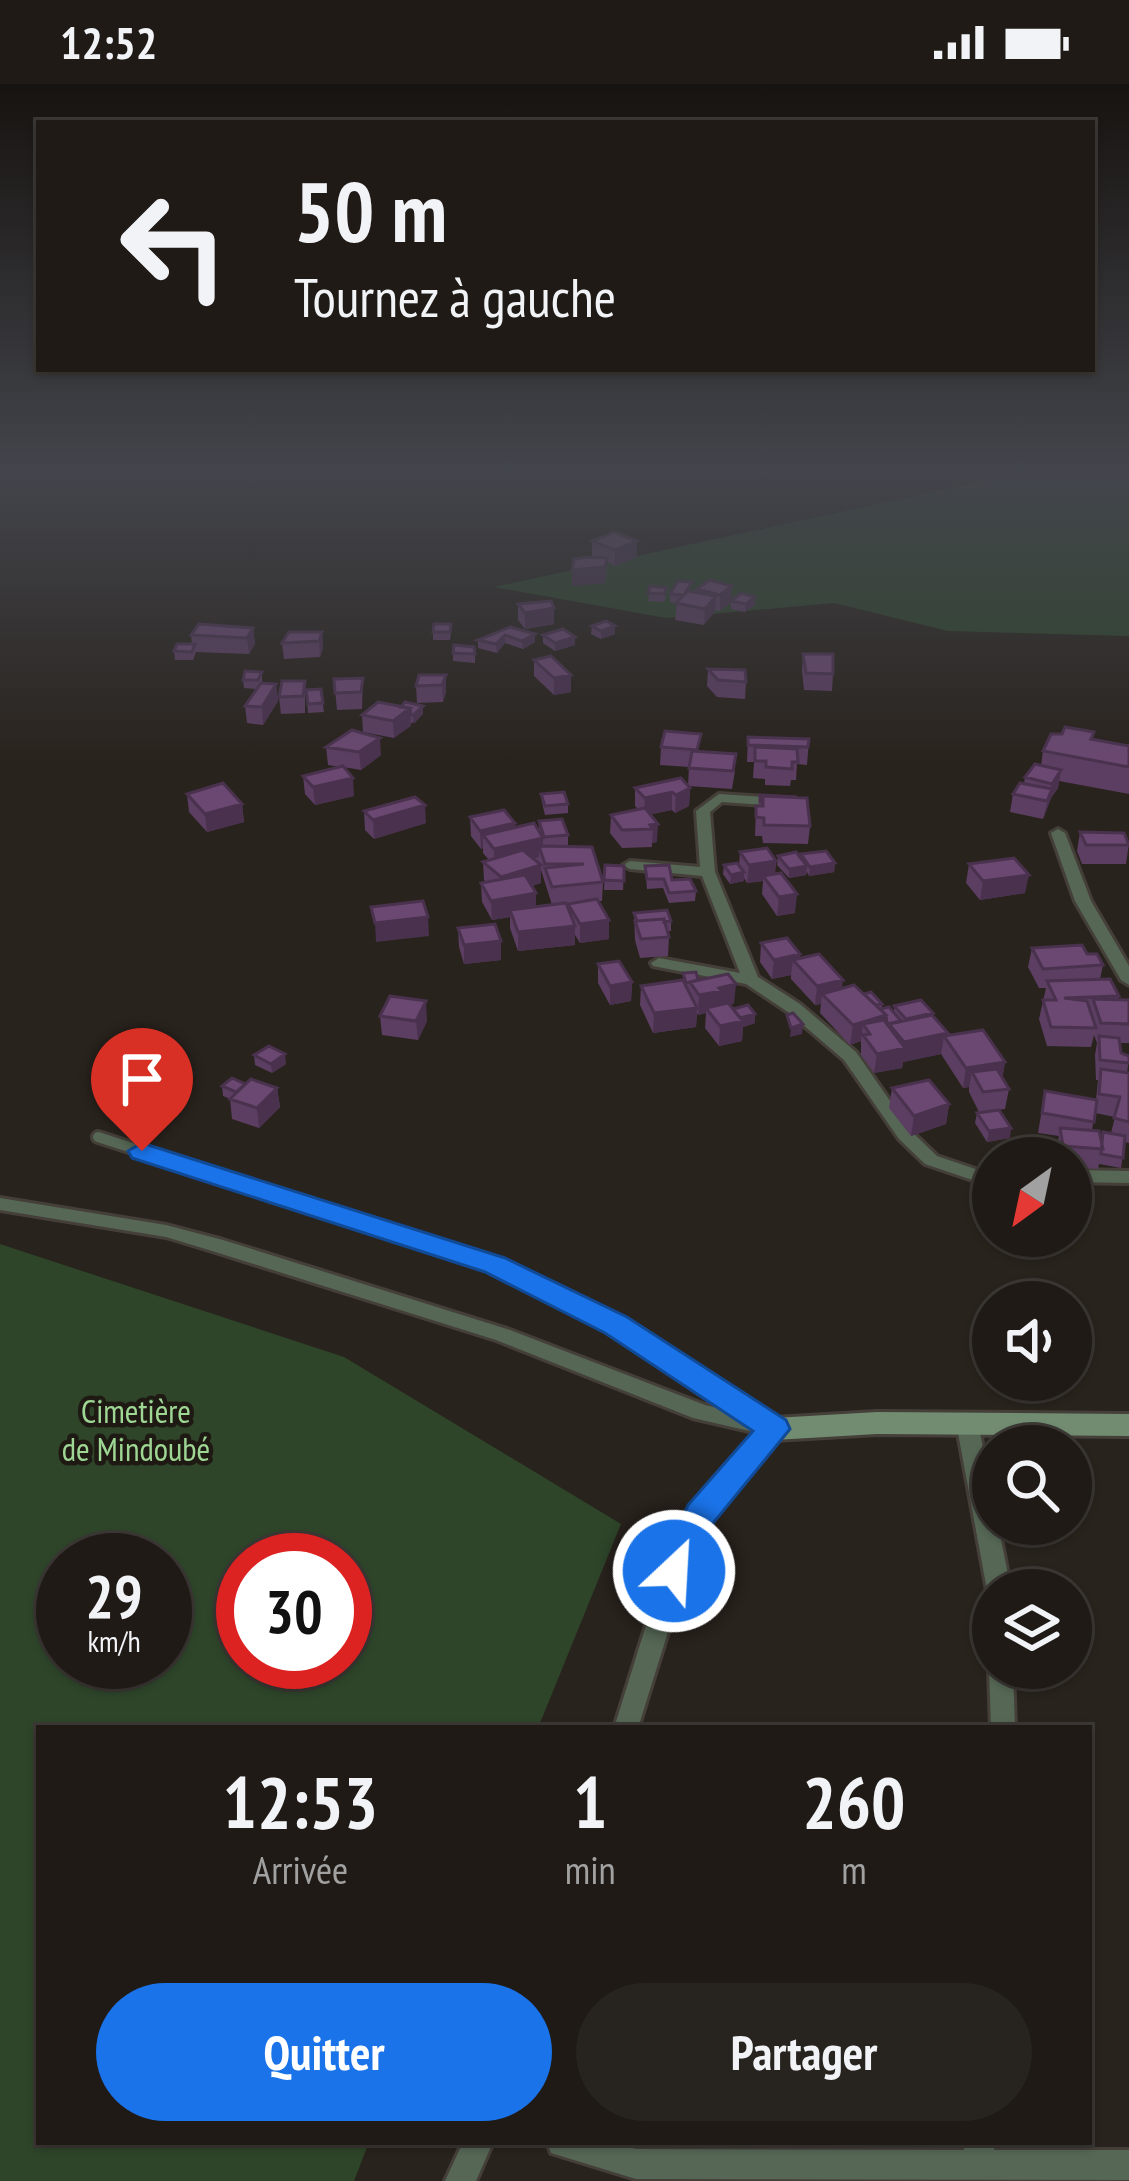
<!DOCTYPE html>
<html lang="fr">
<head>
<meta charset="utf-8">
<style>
	:root { --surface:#1f1a16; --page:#27231f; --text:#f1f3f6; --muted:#a1a1a1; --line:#3c3835; --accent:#1a73e8 }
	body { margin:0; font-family:"PT Sans Narrow",sans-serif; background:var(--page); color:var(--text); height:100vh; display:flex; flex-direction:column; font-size:45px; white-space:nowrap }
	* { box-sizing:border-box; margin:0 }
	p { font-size:39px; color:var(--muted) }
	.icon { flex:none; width:66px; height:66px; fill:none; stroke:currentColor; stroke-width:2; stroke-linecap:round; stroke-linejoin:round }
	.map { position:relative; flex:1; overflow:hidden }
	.details { position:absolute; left:36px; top:1641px; width:1056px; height:420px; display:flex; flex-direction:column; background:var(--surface); border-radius:0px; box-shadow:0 3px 9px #0004,0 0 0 3px var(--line) }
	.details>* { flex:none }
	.hud { position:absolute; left:36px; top:36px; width:1059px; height:252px; border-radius:0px; box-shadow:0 3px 9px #0004,0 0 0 3px var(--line); background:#1f1a16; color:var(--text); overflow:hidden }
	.needle { width:78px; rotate:213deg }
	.controls { position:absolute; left:972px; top:1053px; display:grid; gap:24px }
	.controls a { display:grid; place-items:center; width:120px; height:120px; border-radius:50%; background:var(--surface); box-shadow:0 3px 9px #0004,0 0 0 3px var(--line); font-size:60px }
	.speed { position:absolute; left:36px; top:1449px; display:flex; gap:24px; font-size:60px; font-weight:700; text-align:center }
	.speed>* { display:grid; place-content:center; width:156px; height:156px; border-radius:50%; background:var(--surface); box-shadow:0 3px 9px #0004,0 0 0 3px var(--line); line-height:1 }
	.speed small { font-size:30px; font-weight:400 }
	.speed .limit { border:18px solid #d22; background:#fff; color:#111 }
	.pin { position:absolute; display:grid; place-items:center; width:102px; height:102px; color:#fff; margin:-123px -51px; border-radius:50% 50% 50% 0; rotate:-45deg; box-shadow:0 0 12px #0007 }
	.pin .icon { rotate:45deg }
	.me { position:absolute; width:132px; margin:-66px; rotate:25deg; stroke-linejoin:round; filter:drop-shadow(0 0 9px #0008) }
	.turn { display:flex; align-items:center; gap:42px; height:252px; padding:0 60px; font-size:54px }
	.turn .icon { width:156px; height:156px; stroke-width:2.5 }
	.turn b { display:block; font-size:84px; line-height:102px }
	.eta { display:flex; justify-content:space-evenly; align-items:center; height:204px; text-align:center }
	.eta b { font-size:72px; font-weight:700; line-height:84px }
	.button { display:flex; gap:24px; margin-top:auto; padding:24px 60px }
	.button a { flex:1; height:138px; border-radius:72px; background:var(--accent); color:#fff; font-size:48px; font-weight:700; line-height:138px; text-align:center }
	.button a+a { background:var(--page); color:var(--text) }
	.status { display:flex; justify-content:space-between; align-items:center; height:84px; padding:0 60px; background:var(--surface); direction:ltr }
	.status svg { height:33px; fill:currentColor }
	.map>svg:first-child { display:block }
	.green { fill:#2e452a; fill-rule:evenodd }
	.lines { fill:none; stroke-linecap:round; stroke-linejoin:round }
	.lane-casing { stroke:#453f39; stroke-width:16 }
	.street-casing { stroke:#453f39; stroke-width:6 }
	.secondary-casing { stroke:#453f39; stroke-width:6 }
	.lane { stroke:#566755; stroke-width:10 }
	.street { fill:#566755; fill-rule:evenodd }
	.secondary { fill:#718c70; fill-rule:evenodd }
	.wall { fill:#5b3e61; fill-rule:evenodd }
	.shaded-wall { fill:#4a324f }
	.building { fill:#6a4871; stroke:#4a324f; stroke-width:3 }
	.route { fill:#1a73e8; stroke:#114b97; stroke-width:3 }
	.labels { text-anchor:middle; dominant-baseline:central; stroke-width:9; stroke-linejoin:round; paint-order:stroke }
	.park-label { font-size:33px; fill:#9ed694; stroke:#1f1913 }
</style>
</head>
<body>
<div class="status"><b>12:52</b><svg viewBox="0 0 49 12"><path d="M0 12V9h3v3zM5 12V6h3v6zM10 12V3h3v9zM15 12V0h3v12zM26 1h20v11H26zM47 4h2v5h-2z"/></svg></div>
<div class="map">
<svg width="1129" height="2097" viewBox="0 0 1129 2097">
	<rect width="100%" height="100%" fill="#29231d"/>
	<!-- green -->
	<path class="green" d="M1035,386H1129V552L948,547L834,519L666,534L494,503Z
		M0,1160L344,1273L621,1440L538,1644H39V2058H369L354,2097H0ZM63,1476H165V1578H63ZM243,1476H345V1578H243Z"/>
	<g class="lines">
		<defs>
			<path id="lane" d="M98,1053L495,1181L616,1241L762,1337"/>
			<path id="street" d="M719,710L780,714L787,718L780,722L722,718L710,728L715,788L758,893L800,920L856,968L911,1047L937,1072L993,1091V1103L925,1080L899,1055L844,976L788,928L746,900L653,882L651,879L659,874L740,889L702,792L630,785L623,781L630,777L700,783L696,727Z
				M1058,745L1065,749L1091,817L1129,882V901L1121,896L1075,817L1051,749Z
				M1071,1086L1129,1087V1099L1071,1098Z
				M0,1114L166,1141L223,1156L510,1246L705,1321L782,1339L785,1345L782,1351L709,1435L687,1487L638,1644H614L663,1487L689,1430L758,1349L693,1334L496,1256L209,1166L166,1153L0,1126Z
				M967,1330L975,1332L978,1338L993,1416V1440H998L1011,1506H993V1513L987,1506L956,1338L959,1332Z
				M993,1577V1584H1013L1015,1644H991L989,1584Z
				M463,2058H493L476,2097H445Z
				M547,2058H612L636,2065L964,2066L965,2058H995L994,2066H1129V2096L636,2095L551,2069Z"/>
			<path id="secondary" d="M877,1328L1129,1330V1352L877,1350L774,1356L764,1353L760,1345L764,1337L774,1334Z"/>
		</defs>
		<!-- lane casing -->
		<use href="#lane" class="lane-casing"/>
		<!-- street casing -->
		<use href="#street" class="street-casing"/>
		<!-- secondary casing -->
		<use href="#secondary" class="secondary-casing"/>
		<!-- lane -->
		<use href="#lane" class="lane"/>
		<!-- street -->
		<use href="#street" class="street"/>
		<!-- secondary -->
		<use href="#secondary" class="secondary"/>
	</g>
	<!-- wall -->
	<path class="wall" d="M592,457L637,473L615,482L607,478L605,499L572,502L594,473L592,472Z
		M709,496L731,516L755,513V521L745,528L731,525V518L720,527L715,526L704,541L675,536L677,519L670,518V510L692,506L691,508L697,509V505Z
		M650,502L666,512L664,518L648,517Z
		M518,520L554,540L525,545L518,536Z
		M592,542H615V550L601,555L591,550Z
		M510,543L535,550V558L523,565L505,559L497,569L478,564V556Z
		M253,544L255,560L249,570L196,568L193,576H175L174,567L192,560L191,551Z
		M322,548L323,564L320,573L284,575L282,559Z
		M433,548L451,549L450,556H433Z
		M543,551L575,553V561L555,567L543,559Z
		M453,569L475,570V579L453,577Z
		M803,570L833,590L832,607L804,606L802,587Z
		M534,576L571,591V608L554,611L534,592Z
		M708,585L746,598L745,615L717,613L707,602Z
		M262,588V599L276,600L278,617L263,641L247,639L245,622L257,605L244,604L243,596Z
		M446,591V608L443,618L417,619L416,602Z
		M363,594L362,625L337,626L334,595Z
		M305,597V629L281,630L279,613Z
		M321,605L324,628L308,629L306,606Z
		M423,630L394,654L363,648L362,631Z
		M1094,648L1093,655L1129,662V710L1059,697L1058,704L1051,714L1043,735L1010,728L1013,710L1024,700L1025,693L1041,682L1043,667Z
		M748,653L809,655L807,681L797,680L796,696H791L790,702L765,701V695L753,694L754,678H747Z
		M326,663L381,671L361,686L343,683L354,712L315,721L305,710L303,692L342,683L328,681Z
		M661,663L700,667L735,687L732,705L688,702L689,683L660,681Z
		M635,704H690L689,722L675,729L672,726L650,730L657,758L652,759V763L622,764L610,749L611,731L639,726L635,722Z
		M187,710L242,720L244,738L207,748L189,728Z
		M541,710L568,720V729L545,731L542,719Z
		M760,711L810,742L808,760L763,759L762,752H755L756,722H759Z
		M364,727L426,739L374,755L365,746Z
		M470,733L539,747V737L568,751V762L603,798L602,817H598L609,855L580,859L575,851V861L518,867L510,844V833L492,836L482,818L481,799L486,798L484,796L483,778L489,776L483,769V764L481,765L471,752ZM541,786L552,821L536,823L532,802L541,799Z
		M1080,748L1129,759L1126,780H1082L1077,767Z
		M740,768L776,777L775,790L795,829L777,832L762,810L763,797L747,799L744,794V797L730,800L723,790L724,781H739Z
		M801,770L835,779L834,788L809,792L807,788L806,791L789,794L777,781L778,772L801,774Z
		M969,780L1025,809L980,816L966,799Z
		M605,781L624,782L623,806H604Z
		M645,782L696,807L695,817L669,819L663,804L647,805Z
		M634,829L671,837V847H667L669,853L668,872L640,874L635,856Z
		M458,844L501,876L464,880L459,863Z
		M761,859L800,870V874L842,904L864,910L882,920V925L894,928V922L933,932L947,951L1005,978L1002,994L1009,1005L1005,1025L979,1028L969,1008V1003L963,1004L941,970L903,978L902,984L874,989L861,971V957L850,961L820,929L821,920L815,921L791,895V891L772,895L760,878Z
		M1032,864L1087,870L1103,881L1100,895L1119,912L1118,916H1129V959H1120L1121,969L1129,974L1127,989H1129V1059L1125,1058L1121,1084L1099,1080L1098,1085L1071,1083V1074H1058L1056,1064L1059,1052L1038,1049L1045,1007L1096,1016L1098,996H1096L1095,971L1097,959L1094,951L1091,963L1047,962L1039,935L1046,904H1039L1028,883ZM1095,1027V1029L1115,1033L1111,1049L1101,1056L1092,1046Z
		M598,880L632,898L631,917L610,921L598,899Z
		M683,889L734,920H730L733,925L755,930V939L743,943L742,957L719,962L705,944L706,929L698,931L697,929L696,943L653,949L640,921L641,902L683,896Z
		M380,932L427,937L418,956L382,951Z
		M254,971L286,980L272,989L255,981Z
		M245,1000L277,1004L280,1023L259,1044L232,1035L230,1015L223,1012L222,1002Z
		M892,1004L949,1020L946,1040L911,1052L889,1024Z
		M977,1029L1010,1054L987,1058L975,1039Z"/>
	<!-- shaded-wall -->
	<path class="shaded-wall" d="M637,457V473L615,482V466Z
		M607,474L605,499L572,502V486Z
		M732,502L731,518L720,527V511Z
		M716,512L715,528L704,541L705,525Z
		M755,513V521L745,528L746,520Z
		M554,524V540L525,545V529Z
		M615,542V550L601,555V547Z
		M253,544L255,560L249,570L247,554Z
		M322,548L323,564L320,573L319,557Z
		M535,550V558L523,565L522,557Z
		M505,551V559L497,569L496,560Z
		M575,553V561L555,567V559Z
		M446,591V608L443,618L442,601Z
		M571,591V608L554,611V594Z
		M276,600L278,617L263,641L262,623Z
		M423,622V630L414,640L413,631Z
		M410,624L411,642L394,654L393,637Z
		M380,654L381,671L361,686L359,668Z
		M1061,686L1058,704L1051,714L1043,735L1052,700Z
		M353,694L354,712L315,721L313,703Z
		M690,704L689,722L675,729L676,711Z
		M672,708V726L644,732L645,714Z
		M242,720L244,738L207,748L205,730Z
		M425,721L426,739L374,755L373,736Z
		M515,739V758L483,751V764L481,765L480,747Z
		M658,740L657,758L652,759L653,745L650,741Z
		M543,754V772L539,762V773L494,784V765Z
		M776,777L774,795L763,792V797L747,799L749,781Z
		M835,779L834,788L809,792L810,783Z
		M541,781V799L501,812V793Z
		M807,782L806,791L789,794V785Z
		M744,788V797L730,800L731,791Z
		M1029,791L1025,809L980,816L983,797Z
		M536,809V828L510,826V833L492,836L491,817Z
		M797,810L795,829L777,832L779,813Z
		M428,833L429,852L376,858L375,839Z
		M609,836V855L580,859V840Z
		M575,842V861L518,867V848Z
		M501,857V876L464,880V861Z
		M800,870L799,883L793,876L791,891L772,895L774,876Z
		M843,896L841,915L822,910L821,920L815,921L817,902Z
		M632,898L631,917L610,921V902Z
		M736,900L734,920L706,924V929L698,931L699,911L719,904Z
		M426,917L427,937L418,956L416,937Z
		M697,924L696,943L653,949L654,929Z
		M755,930V939L743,943L742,957L719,962L720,942L737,935Z
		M886,931L884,951L870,950L863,940L861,957L850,961L853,941Z
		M803,940L802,950L790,953L791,944Z
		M948,949L946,956L944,952L941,970L903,978L902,984L874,989L877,970L903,965L904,958Z
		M285,970L286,980L272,989L271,980Z
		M1005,978L1002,998L972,988L969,1003L963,1004L966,984Z
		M277,1004L280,1023L259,1044L257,1024Z
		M949,1020L946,1040L911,1052L914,1032Z
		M1011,1044L1010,1054L987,1058L989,1047Z"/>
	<!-- building -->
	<path class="building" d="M614,448L637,457L615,466L592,457Z
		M588,473L607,474L605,483L572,486L574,475Z
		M709,496L732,502L720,511L697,505Z
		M678,497L692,498L684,511L670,510Z
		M650,502L667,504L664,510L648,509Z
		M688,507L716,512L705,525L676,519Z
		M741,509L755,513L746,520L731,517Z
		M551,517L554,524L525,529L518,520Z
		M606,537L615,542L601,547L592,542Z
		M199,540L253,544L247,554L191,551Z
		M434,540H451L450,548H433Z
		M510,543L535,550L522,557L505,551L496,560L478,556Z
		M563,545L575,553L555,559L543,551Z
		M289,548H322L319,557L282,559Z
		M177,560H195L192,568L174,567Z
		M454,561L474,563L475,570L453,569Z
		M803,570H833V590L806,589Z
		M551,572L571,591L554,594L534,576Z
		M708,585L745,586L746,598L718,596Z
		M245,587L262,588L258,596H243Z
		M419,591H446L442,601L416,602Z
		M363,594L361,608L335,609L334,595Z
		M282,597H305L303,612L279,613Z
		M261,599L276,600L262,623L245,622Z
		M321,605L323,619L308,620L306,606Z
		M378,618L410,624L393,637L362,631Z
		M405,618L423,622L413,631H411L410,624L401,623Z
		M1065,643L1094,648L1091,655L1129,662V683L1043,667L1051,650H1062Z
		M352,646L380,654L359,668L326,663Z
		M665,647L701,650L697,666L661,663Z
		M748,653L809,655L808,663L748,661Z
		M755,663L797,665L798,678H792V685L766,683V677H755Z
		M692,667L736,670L733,687L689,684Z
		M1035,680L1061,686L1052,700L1025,693Z
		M343,682L353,694L313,703L303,692Z
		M681,694L690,704L676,711L672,708L645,714L635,704Z
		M223,699L242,720L205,730L187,710Z
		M1020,699L1052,705L1047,717L1013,710Z
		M564,708L568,720L545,722L541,710Z
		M760,711L797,713L763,712V718H760Z
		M763,712L807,714L810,742L764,741V734L756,733V722H763Z
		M415,713L425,721L373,736L364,727Z
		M645,724L658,740L650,741L653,745L622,746L611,731Z
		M504,726L515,739L480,747L470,733Z
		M562,735L568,751L544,753L539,737Z
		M534,739L543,754L494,765L483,751Z
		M1080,748L1124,749L1129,761H1086Z
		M539,762L592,763L603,798L552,803L545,784L584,780H545Z
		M767,764L776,777L749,781L740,768Z
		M523,766L541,781L501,793L483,778Z
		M826,767L835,779L810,783L801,770Z
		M796,768L807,782L789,785L778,772Z
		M1014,774L1029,791L983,797L969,780Z
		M737,779L744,788L731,791L724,781Z
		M605,781L624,782V797L604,796Z
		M669,781L672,796L690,795L696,807L669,809L664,795H647L645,782Z
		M781,789L797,810L779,813L763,792Z
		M525,791L536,809L491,817L481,799Z
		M597,815L609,836L580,840L568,820Z
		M423,817L428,833L375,839L371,823Z
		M566,819L575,842L518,848L510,826Z
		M667,826L671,837L664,838V835L637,837L634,829Z
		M664,835L669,853L641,855L635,837Z
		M495,840L501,857L464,861L458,844Z
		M787,854L800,870L774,876L761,859Z
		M1082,861L1087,870H1097L1103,881L1043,885L1032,864Z
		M819,870L843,896L817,902L793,876Z
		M619,877L632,898L610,902L598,880Z
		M696,888L698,896L686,899L683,889Z
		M728,890L736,900L719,904L722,907L699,911L690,898Z
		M1110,895L1119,912L1064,914L1087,917L1096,944L1051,943L1043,916H1056L1047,897Z
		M683,896L697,924L654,929L641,902Z
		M854,901L886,931L853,941L822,910Z
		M871,908L882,920L876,921L864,910Z
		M390,912L426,917L416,937L380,932Z
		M1093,915L1129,916V940L1101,939Z
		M921,916L933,929L906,935L894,922Z
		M728,919L743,937L720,942L706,924Z
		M748,921L755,930L740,934L733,925Z
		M889,923L901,937L887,940L886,931L880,925Z
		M793,929L803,940L791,944L787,931Z
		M932,931L948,949L904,958L889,940Z
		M884,936L905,964L877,970L863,951L870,950L863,940Z
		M983,946L1005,978L966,984L944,952Z
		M1099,952L1119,954L1121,969L1129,972V979L1100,976Z
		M269,962L285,970L271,980L254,971Z
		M997,985L1009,1005L983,1008L972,988Z
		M1101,985L1129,989V1038L1114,1034L1120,1013L1099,1010Z
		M232,994L245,1000L236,1008L222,1002Z
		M251,995L277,1004L257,1024L230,1015Z
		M929,996L949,1020L914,1032L892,1004Z
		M1045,1007L1097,1016L1094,1038L1042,1029Z
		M999,1026L1011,1044L989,1047L977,1029Z
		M1060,1044L1099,1047L1103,1065L1063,1062Z
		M1103,1048L1125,1052L1123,1074L1101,1070Z"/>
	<!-- sky -->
	<linearGradient id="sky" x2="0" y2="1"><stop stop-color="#171310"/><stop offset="0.57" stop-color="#43454c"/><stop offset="1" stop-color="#43454c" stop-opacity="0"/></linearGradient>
	<rect width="1129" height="679" fill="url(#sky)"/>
	<!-- route -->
	<path class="route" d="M142,1059L505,1174L627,1233L786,1336L790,1345L714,1438L687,1497L674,1502L662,1497L657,1487L688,1421L753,1347L605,1249L485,1188L132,1074L128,1067Z"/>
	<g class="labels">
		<!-- park labels -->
		<g class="park-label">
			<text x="136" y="1326">Cimetière<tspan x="136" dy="38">de Mindoubé</tspan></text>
		</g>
	</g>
</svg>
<div class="controls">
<a><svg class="needle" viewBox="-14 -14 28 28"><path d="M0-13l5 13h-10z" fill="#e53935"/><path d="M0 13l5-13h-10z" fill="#a1a1a1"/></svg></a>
<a><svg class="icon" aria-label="sound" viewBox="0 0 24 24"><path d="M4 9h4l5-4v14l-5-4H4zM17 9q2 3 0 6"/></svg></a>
<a><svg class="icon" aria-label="search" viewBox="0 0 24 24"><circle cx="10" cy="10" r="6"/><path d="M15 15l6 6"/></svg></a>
<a><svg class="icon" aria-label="layers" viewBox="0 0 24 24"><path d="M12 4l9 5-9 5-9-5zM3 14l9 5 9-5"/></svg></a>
</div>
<div class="speed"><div>29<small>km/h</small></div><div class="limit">30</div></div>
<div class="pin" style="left:142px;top:1067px;background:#d93025"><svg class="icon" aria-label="arrive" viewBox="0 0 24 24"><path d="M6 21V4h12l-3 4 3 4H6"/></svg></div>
<svg class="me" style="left:674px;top:1487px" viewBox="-20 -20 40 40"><circle r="17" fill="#1a73e8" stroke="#fff" stroke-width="3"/><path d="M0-11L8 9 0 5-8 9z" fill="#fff"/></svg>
<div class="hud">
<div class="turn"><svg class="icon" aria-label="left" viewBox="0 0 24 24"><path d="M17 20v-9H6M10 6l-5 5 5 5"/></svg><div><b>50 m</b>Tournez à gauche</div></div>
</div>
<section class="details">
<div class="eta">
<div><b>12:53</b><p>Arrivée</p></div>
<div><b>1</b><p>min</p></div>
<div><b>260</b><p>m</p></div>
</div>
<div class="button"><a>Quitter</a><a>Partager</a></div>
</section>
</div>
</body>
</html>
